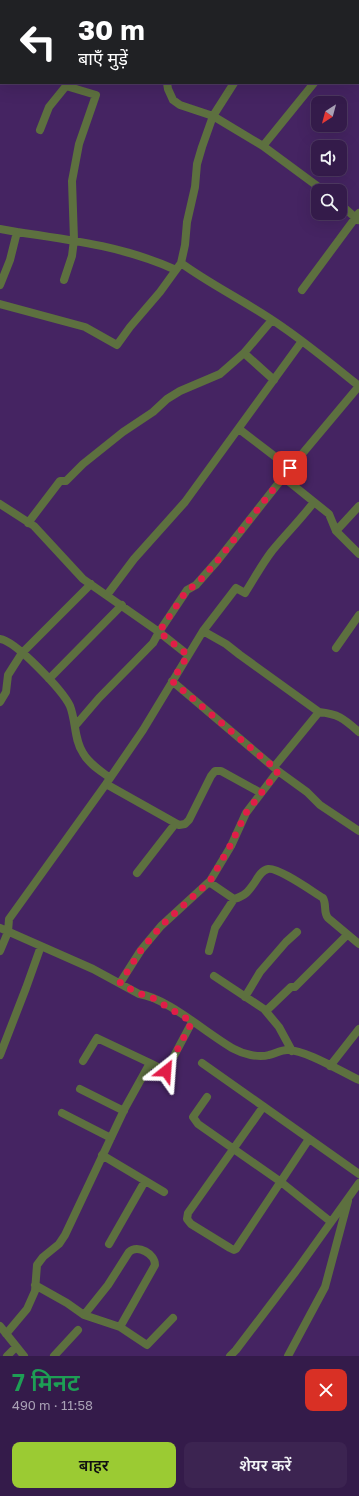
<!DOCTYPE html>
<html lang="hi">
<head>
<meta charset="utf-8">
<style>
	:root { --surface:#341b4a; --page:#3c2451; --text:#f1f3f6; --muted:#a9a1b5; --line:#4e3962; --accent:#9bcb33 }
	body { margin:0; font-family:"Golos Text","Noto Sans Devanagari",sans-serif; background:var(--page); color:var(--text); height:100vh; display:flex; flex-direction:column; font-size:15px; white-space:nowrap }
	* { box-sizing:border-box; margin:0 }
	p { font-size:13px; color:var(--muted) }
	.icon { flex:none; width:22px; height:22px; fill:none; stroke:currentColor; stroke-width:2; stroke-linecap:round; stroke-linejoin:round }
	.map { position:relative; height:1356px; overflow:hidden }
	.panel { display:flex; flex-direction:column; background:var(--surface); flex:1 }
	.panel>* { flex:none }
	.top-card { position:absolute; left:0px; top:0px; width:359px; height:84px; box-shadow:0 4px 16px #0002,0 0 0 1px var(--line); background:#202124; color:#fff; overflow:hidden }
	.needle { width:26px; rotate:216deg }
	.buttons { position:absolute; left:311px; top:96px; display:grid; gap:8px }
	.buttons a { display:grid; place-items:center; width:36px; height:36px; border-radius:8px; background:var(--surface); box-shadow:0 4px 16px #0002,0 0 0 1px var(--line); font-size:20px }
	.pin { position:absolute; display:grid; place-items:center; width:34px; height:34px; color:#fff; margin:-17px; border-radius:8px; box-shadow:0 2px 6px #0006 }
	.me { position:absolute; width:44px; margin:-22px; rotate:28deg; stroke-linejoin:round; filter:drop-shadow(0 0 3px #0008) }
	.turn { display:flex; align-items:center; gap:14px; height:84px; padding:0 12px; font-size:18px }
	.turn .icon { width:52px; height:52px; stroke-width:2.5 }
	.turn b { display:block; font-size:28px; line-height:34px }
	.round { display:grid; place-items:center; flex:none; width:42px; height:42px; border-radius:8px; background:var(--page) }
	.overview { display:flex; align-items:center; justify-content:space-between; height:68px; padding:0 12px }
	h1 { font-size:24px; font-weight:600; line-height:30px; color:#1e9e55 }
	.primary-button { display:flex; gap:8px; margin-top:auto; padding:8px 12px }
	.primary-button a { flex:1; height:46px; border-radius:8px; background:var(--accent); color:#111; font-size:16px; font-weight:600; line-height:46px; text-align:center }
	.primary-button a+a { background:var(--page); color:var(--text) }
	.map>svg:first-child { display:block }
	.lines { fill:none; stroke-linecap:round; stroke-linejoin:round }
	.minor { stroke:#5d703f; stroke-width:8 }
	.route { stroke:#e11d48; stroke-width:7; stroke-dasharray:0 12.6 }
</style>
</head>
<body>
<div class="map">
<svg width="359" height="1356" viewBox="0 0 359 1356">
	<rect width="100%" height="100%" fill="#452462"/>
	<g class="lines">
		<!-- minor -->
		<path class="minor" d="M181,0L182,1
			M337,0L338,1
			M122,1V0
			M216,1L217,0
			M298,1L299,0
			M358,17L359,18
			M358,29L359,28
			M0,30H1
			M167,83L168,89L173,100L180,105L213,116L263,146L324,191
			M40,130L49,107L66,86
			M263,146L314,83
			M340,204L358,220
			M0,229L17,232L10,260L0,285
			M17,232C72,240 126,247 176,270
			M181,263C214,287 251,304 284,328C310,346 334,366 359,386
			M64,280L72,256L74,240L72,181L79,144L96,95L66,86V83
			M302,290L359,213
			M0,304L85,327L117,345L130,327L160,292L181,263L185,245L187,222L195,187L197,164L202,147L213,116L234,83
			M244,353L272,320
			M239,429L290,468
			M283,477L329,514L336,531L359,554
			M0,504L34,526L83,579L159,632L188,655
			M28,523L60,481H66L83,464L123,432L153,412L167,399L180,391L220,374L244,353L274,380
			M336,531L359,506
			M107,595L134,559L185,502L302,341
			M203,631L226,644L240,655L319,712L274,767
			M0,639C16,641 63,691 70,706C76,721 74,740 83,753C89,764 101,771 110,778
			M336,648L359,615
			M49,679L122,605
			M172,681L278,771L307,792L320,805L359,831
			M0,702L6,692L8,675L22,653L91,584
			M319,712C339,714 344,719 359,732
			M75,726L99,698L153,643L159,632L187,590L196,585L218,560L292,466L359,386
			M106,784L179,825L185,824L189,820L211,776L215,771H221L261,793
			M137,873L175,824
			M209,882L234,899C245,896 248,892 255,882C258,877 262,870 268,869C278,867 313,892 323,898C327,905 323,912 328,918L359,944
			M0,928L93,969L139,994C168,998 207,1034 234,1049C243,1054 258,1058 269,1055C275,1054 281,1050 287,1050C304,1049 342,1072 359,1080
			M0,951L8,932L9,919L106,784L143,730L203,631L236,588L245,593C254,579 262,564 272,551C286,534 301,519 314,502
			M209,951L215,928L234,899
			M214,976L264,1009L279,1027L292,1051
			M120,983L141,950L161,926L210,881L231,846L246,813L278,771
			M245,997L260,972L286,942L297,932
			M266,1011L291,987H295L347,935
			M0,1055L26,988L41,946
			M83,1061L97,1038L150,1063
			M202,1063L359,1174
			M330,1066L359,1029
			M80,1089L124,1111
			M207,1097L193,1117L198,1124L281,1182L331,1222
			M263,1107L188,1213L187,1219L191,1224L230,1248L234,1250L236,1249L309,1139
			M62,1113L111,1138
			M102,1155L164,1192
			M109,1244L145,1181
			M35,1285L67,1303L84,1315L120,1327L147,1345L173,1318
			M84,1315L108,1285L129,1252C138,1244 155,1254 155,1265L120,1327
			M0,1326L24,1356
			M6,1334L27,1309L35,1291L37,1265L43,1257L59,1244L65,1235L125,1108L150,1063L166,1071L192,1022
			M7,1356L16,1347
			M54,1356L78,1330
			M230,1356L236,1350L296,1271L359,1183
			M288,1356L325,1287L348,1201"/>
	</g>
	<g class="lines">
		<!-- route -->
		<path class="route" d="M166,1071L192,1022L148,995L139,994L120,983L141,950L161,926L210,881L230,846L246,813L278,771L172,681L188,655L159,632L187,590L196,585L218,560L290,468"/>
	</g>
</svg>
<div class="buttons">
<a><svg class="needle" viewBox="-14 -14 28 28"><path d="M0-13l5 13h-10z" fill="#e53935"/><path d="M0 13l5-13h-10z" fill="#a9a1b5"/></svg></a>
<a><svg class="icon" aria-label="sound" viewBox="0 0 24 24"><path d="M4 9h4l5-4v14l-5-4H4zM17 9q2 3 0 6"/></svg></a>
<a><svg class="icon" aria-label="search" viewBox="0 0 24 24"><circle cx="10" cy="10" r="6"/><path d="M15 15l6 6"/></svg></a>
</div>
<div class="pin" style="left:290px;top:468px;background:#d93025"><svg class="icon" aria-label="arrive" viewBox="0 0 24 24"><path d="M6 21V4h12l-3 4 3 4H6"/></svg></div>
<svg class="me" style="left:166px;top:1071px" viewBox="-20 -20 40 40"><path d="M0-17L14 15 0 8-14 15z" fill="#e11d48" stroke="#fff" stroke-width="4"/></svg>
<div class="top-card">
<div class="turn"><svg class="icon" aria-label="left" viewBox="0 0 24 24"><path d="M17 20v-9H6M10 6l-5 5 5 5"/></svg><div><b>30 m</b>बाएँ मुड़ें</div></div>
</div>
</div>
<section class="panel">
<div class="overview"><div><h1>7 मिनट</h1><p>490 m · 11:58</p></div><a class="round" style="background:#d93025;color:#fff"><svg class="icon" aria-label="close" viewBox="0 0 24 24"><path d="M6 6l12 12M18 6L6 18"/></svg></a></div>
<div class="primary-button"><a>बाहर</a><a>शेयर करें</a></div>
</section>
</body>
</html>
